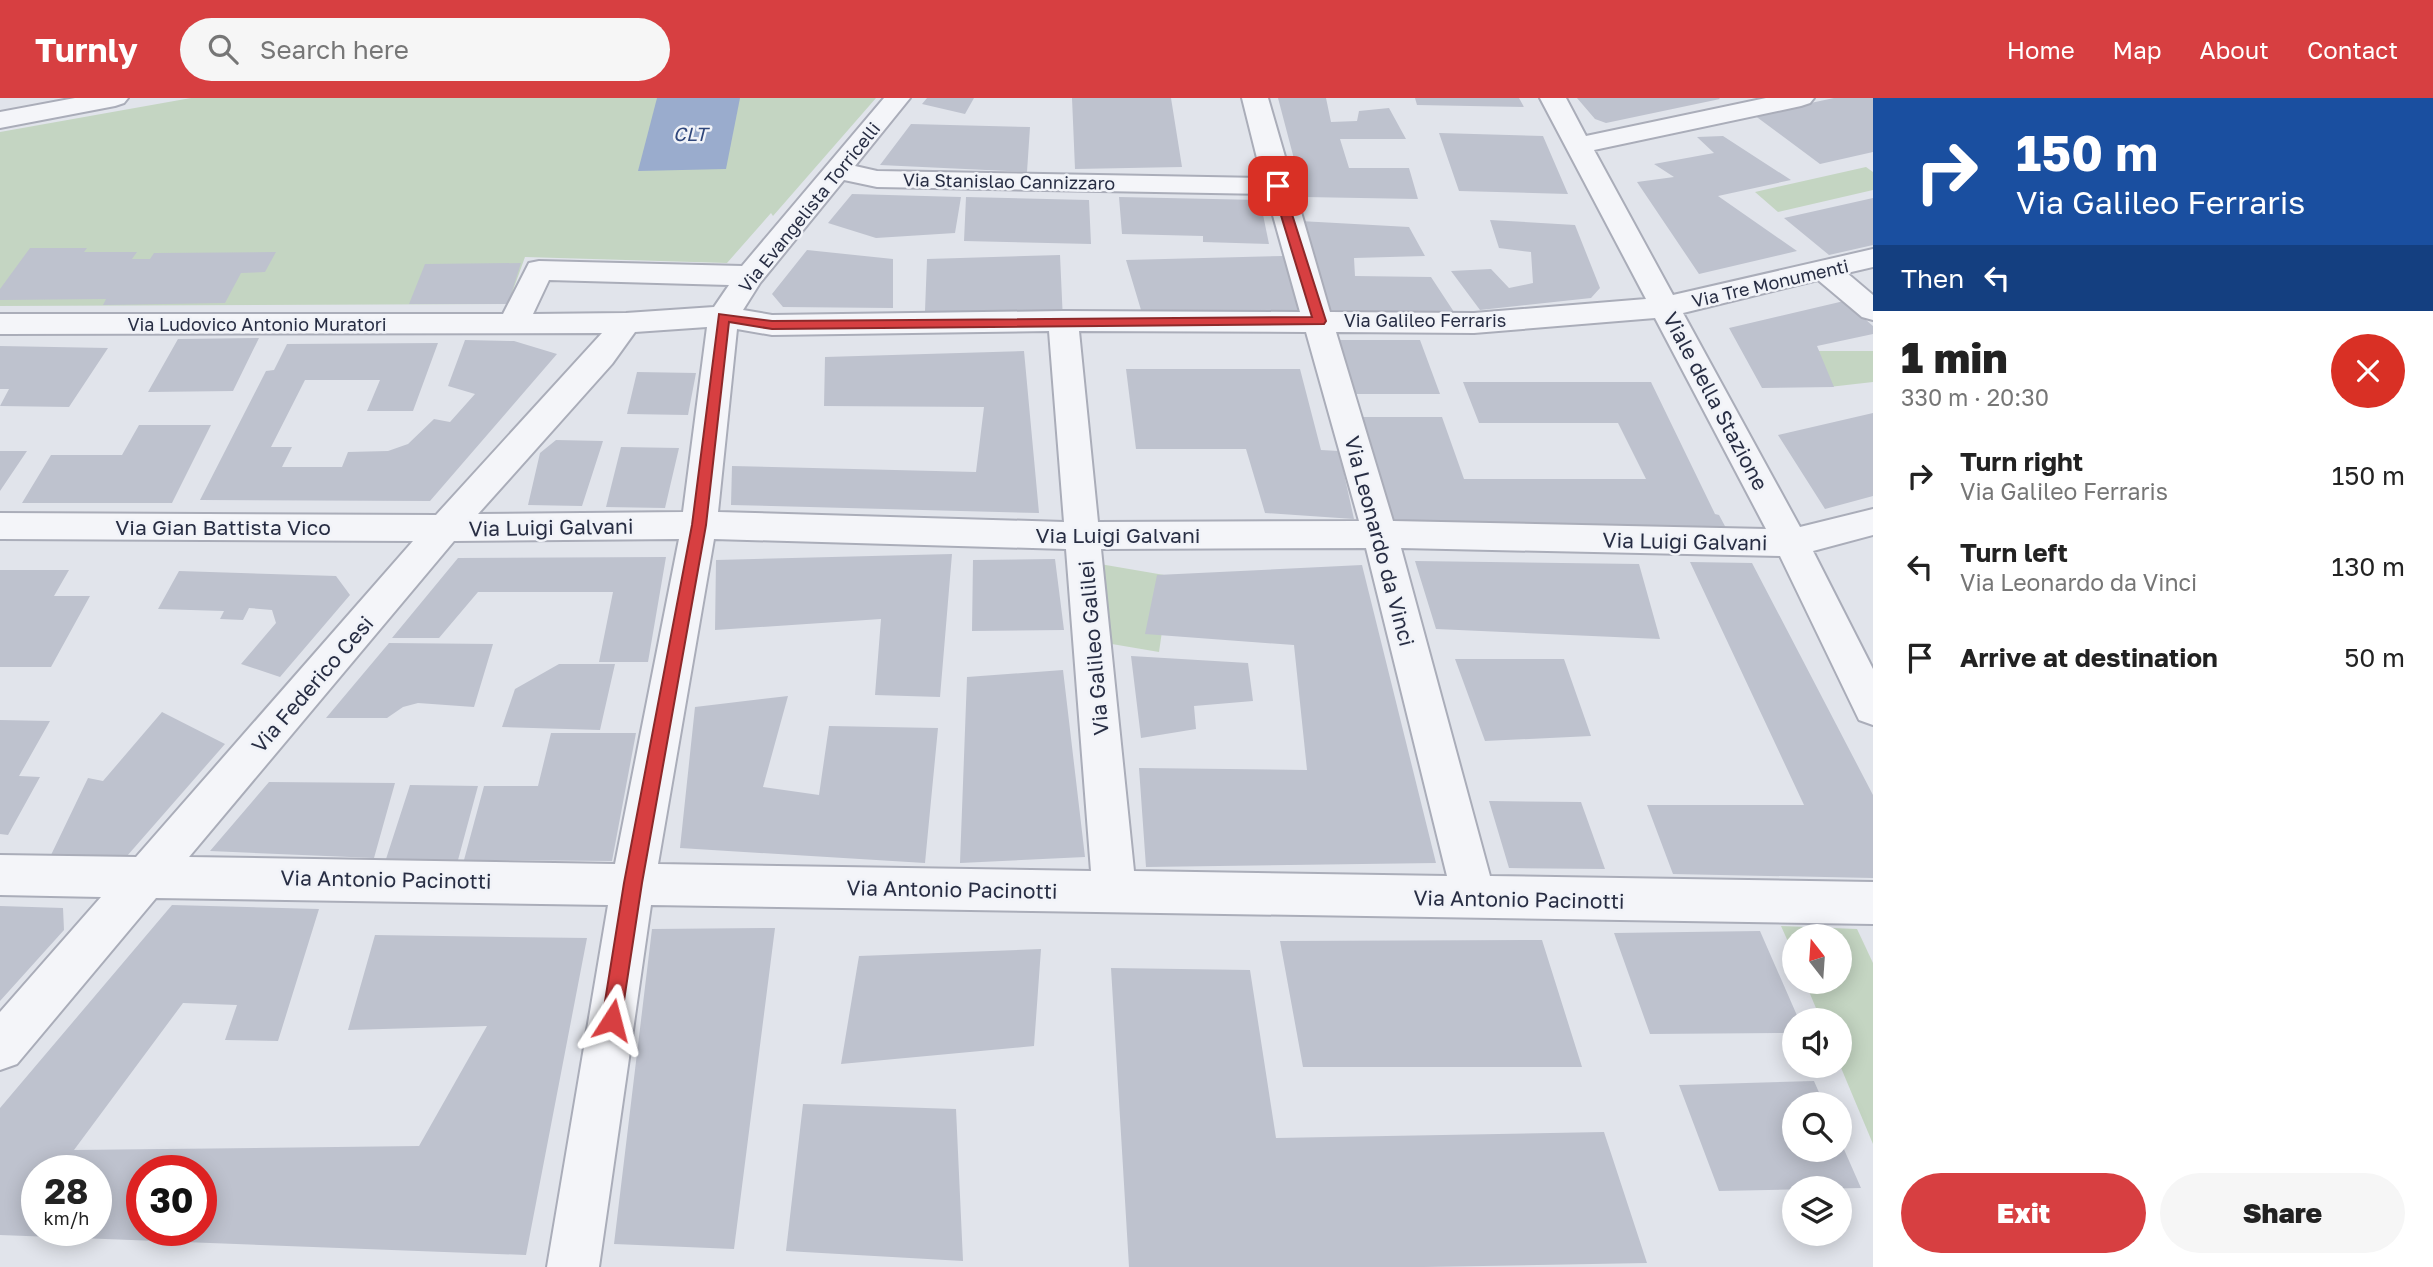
<!DOCTYPE html>
<html lang="en">
<head>
<meta charset="utf-8">
<style>
	:root { --surface:#fff; --page:#f6f6f6; --text:#222; --muted:#767676; --accent:#d73f41 }
	body { margin:0; font-family:"Golos Text",sans-serif; background:var(--page); color:var(--text); height:100vh; display:flex; flex-direction:column; font-size:26px; white-space:nowrap }
	* { box-sizing:border-box; margin:0 }
	p { font-size:23px; color:var(--muted) }
	.icon { flex:none; width:38px; height:38px; fill:none; stroke:currentColor; stroke-width:2; stroke-linecap:round; stroke-linejoin:round }
	.map { position:relative; flex:1; overflow:hidden }
	.drawer { display:flex; flex-direction:column; background:var(--surface); width:560px }
	.drawer>* { flex:none }
	.banner { background:#1a4fa0; color:#fff; overflow:hidden }
	.needle { width:46px; rotate:343deg }
	.tools { position:absolute; left:1782px; top:826px; display:grid; gap:14px }
	.tools a { display:grid; place-items:center; width:70px; height:70px; border-radius:50%; background:var(--surface); box-shadow:0 4px 18px #0003; font-size:35px }
	.speed { position:absolute; left:21px; top:1057px; display:flex; gap:14px; font-size:35px; font-weight:700; text-align:center }
	.speed>* { display:grid; place-content:center; width:91px; height:91px; border-radius:50%; background:var(--surface); box-shadow:0 4px 18px #0003; line-height:1 }
	.speed small { font-size:18px; font-weight:400 }
	.speed .limit { border:10px solid #d22; background:#fff; color:#111 }
	.pin { position:absolute; display:grid; place-items:center; width:60px; height:60px; color:#fff; margin:-30px; border-radius:14px; box-shadow:0 4px 10px #0006 }
	.me { position:absolute; width:77px; margin:-38px; rotate:9deg; stroke-linejoin:round; filter:drop-shadow(0 0 5px #0008) }
	.turn { display:flex; align-items:center; gap:24px; height:147px; padding:0 28px; font-size:32px }
	.turn .icon { width:91px; height:91px; stroke-width:2.5 }
	.turn b { display:block; font-size:49px; line-height:60px }
	.then { display:flex; align-items:center; height:66px; padding:0 28px; background:#0003; gap:14px; font-size:26px }
	.round { display:grid; place-items:center; flex:none; width:74px; height:74px; border-radius:37px; background:var(--page) }
	.overview { display:flex; align-items:center; justify-content:space-between; height:119px; padding:0 28px }
	h1 { font-size:42px; font-weight:800; line-height:52px }
	.action { display:flex; gap:14px; margin-top:auto; padding:14px 28px }
	.action a { flex:1; height:80px; border-radius:42px; background:var(--accent); color:#fff; font-size:28px; font-weight:800; line-height:80px; text-align:center }
	.action a+a { background:var(--page); color:var(--text) }
	ul { padding:0; list-style:none }
	li { display:flex; align-items:center; gap:21px; height:91px; padding:0 28px }
	li div { flex:1 }
	li b { display:block; font-size:26px }
	li em { font-style:normal }
	header { display:flex; align-items:center; gap:42px; box-sizing:border-box; height:98px; padding:0 35px; background:var(--accent); color:#fff }
	header strong { font-size:33px }
	nav { display:flex; gap:38px; margin-inline-start:auto; font-size:24px }
	.search { width:490px; height:63px; background:var(--page); display:flex; align-items:center; gap:18px; box-sizing:border-box; padding:0 24px; border-radius:38px; color:var(--muted); font-size:26px }
	main { display:flex; flex:1; min-height:0 }
	.map>svg:first-child { display:block }
	.green { fill:#c4d5c2 }
	.water { fill:#9aaccd }
	.building { fill:#bec2ce; fill-rule:evenodd }
	.lines { fill:none; stroke-linecap:round; stroke-linejoin:round }
	.minor-casing { stroke:#aaadb9; stroke-width:4 }
	.minor { fill:#f4f5f9; fill-rule:evenodd }
	.route { fill:#d73f41; stroke:#8c292a; stroke-width:2 }
	.labels { text-anchor:middle; dominant-baseline:central; stroke-width:5; stroke-linejoin:round; paint-order:stroke }
	.far-street-label { font-size:18px; fill:#282e44; stroke:#f1f3f8 }
	.far-water-label { font-size:19px; font-style:italic; fill:#30477b; stroke:#f1f3f8 }
	.street-label { font-size:21px; fill:#282e44; stroke:#f1f3f8 }
</style>
</head>
<body>
<header>
<strong>Turnly</strong>
<div class="search"><svg class="icon" aria-label="search" viewBox="0 0 24 24"><circle cx="10" cy="10" r="6"/><path d="M15 15l6 6"/></svg>Search here</div>
<nav><a>Home</a><a>Map</a><a>About</a><a>Contact</a></nav>
</header>
<main>
<div class="map">
<svg width="1873" height="1169" viewBox="0 0 1873 1169">
	<rect width="100%" height="100%" fill="#e1e4eb"/>
	<!-- green -->
	<path class="green" d="M191,0H876L773,118L771,115L727,165L525,159L508,206L0,208V34Z
		M1866,69L1873,74V92L1778,114L1755,94Z
		M1817,253H1873V284L1829,289Z
		M1094,465L1170,478L1159,554L1106,545Z
		M1781,828L1857,831L1873,865V1046L1839,965V922H1821L1805,884H1839V838H1794V857Z"/>
	<!-- water -->
	<path class="water" d="M657,0H740L726,71L638,73Z"/>
	<!-- building -->
	<path class="building" d="M927,0H974L965,16L922,6Z
		M1072,0H1171L1182,69L1075,71Z
		M1278,0H1326L1331,24L1357,23L1359,13L1389,10L1406,41H1340L1349,70H1409L1418,101L1304,99Z
		M1415,0H1519L1524,9L1417,7Z
		M1577,0H1719L1720,1L1606,25L1595,21Z
		M1834,0H1873V54L1820,66L1754,17Z
		M911,26L1030,29L1027,74L880,67Z
		M1439,35L1543,38L1568,96L1459,93Z
		M1723,38L1791,82L1718,98L1797,153L1699,176L1637,84L1674,79L1654,66L1714,55L1697,39Z
		M852,96L961,99L955,135L876,140L828,125Z
		M966,99L1089,102L1091,146L964,143Z
		M1119,99L1260,102L1269,146L1203,144V138L1122,136Z
		M1873,100V147L1829,157L1784,120Z
		M1490,122L1575,127L1600,190L1591,200L1480,212L1451,173L1491,171L1509,190L1533,185L1531,154L1499,150Z
		M1300,123L1409,129L1425,158L1354,160L1355,178L1431,179L1454,214L1325,215Z
		M30,150H87L84,154H137L132,161H150L154,155L276,154L265,174L241,175L225,205L103,207L106,201L0,202V191Z
		M807,152L893,161V210L783,209L772,196Z
		M1060,157L1063,223L925,213L927,161Z
		M1283,158L1302,212H1141L1126,162Z
		M521,165L508,206H409L425,166Z
		M1844,203L1873,228V236L1817,248L1834,289L1762,290L1729,230Z
		M259,240L233,293L148,294L178,241Z
		M465,242L514,243L557,256L430,403L200,402L266,273L274,272L287,246L438,245L413,313H367L380,282H305L271,349H292L282,369H342L348,354L388,353L408,346L434,321L450,324L475,296L448,288Z
		M1339,242H1420L1440,296H1355Z
		M0,248L108,250L69,309L0,308L9,291H0Z
		M1024,253L1039,415L731,407L732,368L976,374L984,309L824,308L825,259Z
		M1126,271H1300L1321,352L1339,353L1354,421L1265,415L1246,351H1136Z
		M637,274L696,275L688,317L627,316Z
		M1463,284H1651L1715,416L1719,417L1726,430H1390L1357,319H1442L1464,381H1646L1618,325H1479Z
		M1873,315V398L1825,411L1778,337Z
		M139,327H211L172,405H22L51,357H122Z
		M556,342L603,343L582,408L528,407L540,355Z
		M621,349L679,350L665,410L606,409Z
		M0,353H27L0,393Z
		M952,456L940,599L875,597L881,521L715,532L716,462Z
		M666,459L648,564H599L613,494H478L439,540H392L458,460Z
		M1055,461L1064,532L972,533L973,462Z
		M1415,463L1639,466L1660,541L1436,531Z
		M1690,464L1752,465L1873,697V780L1673,776L1647,707H1804Z
		M1362,467L1436,765L1146,769L1139,670L1307,672L1294,547L1145,536L1157,477Z
		M0,472H69L54,498H90L51,569H0Z
		M179,473L336,478L350,497L280,579L241,566L276,525L272,512L249,510L243,522L220,521L224,513L158,511Z
		M389,545L493,546L474,609L418,605L403,609L387,620H326Z
		M1131,558L1248,565L1253,603L1194,608L1196,631L1141,640Z
		M1455,561H1564L1591,638L1485,643Z
		M559,566H615L600,632L502,629L515,591Z
		M1063,572L1085,759L960,765L967,579Z
		M788,598L763,689L819,697L829,628L938,630L925,765L680,750L695,609Z
		M162,614L225,646L127,758L51,757L88,680L103,683Z
		M0,622L50,623L19,678L40,679L8,737L0,736Z
		M551,635H636L612,763L464,762L484,688H538Z
		M269,684L395,685L374,760L210,753Z
		M410,687L478,688L458,762L386,761Z
		M1489,703L1581,704L1605,771L1509,770Z
		M172,807L319,811L278,943L225,942L237,907L183,905L74,1052L419,1048L487,928L348,932L375,837L587,840L526,1157L0,1137V1010ZM37,1073H96V1132H37ZM142,1073H201V1132H142Z
		M0,808L63,810L64,832L0,903Z
		M775,830L734,1151L614,1146L652,831Z
		M1760,833L1799,922H1794V935L1650,936L1614,835Z
		M1542,842L1582,969H1303L1280,843Z
		M1041,851L1034,948L841,966L859,858Z
		M1111,870L1250,872L1276,1040L1604,1034L1647,1165L1424,1169H1129Z
		M1814,983L1824,1006H1794V1052H1839V1040L1861,1090L1719,1093L1679,987Z
		M803,1006L956,1011L963,1163L786,1153Z"/>
	<g class="lines">
		<defs>
			<path id="minor" d="M75,0H128L124,5L115,8L0,30V14Z
				M884,0H910L855,68L877,73L1262,80L1242,0H1268L1330,214L1474,215L1646,201L1540,0H1566L1586,38L1766,0H1814L1810,5L1801,8L1594,52L1673,197L1873,151V169L1847,175L1873,197V222L1862,219L1818,182L1683,215L1800,429L1873,411V437L1813,453L1873,571V627L1859,622L1780,458L1401,450L1490,778L1873,784V826L651,807L599,1169H547L608,807L156,800L17,966L0,972V914L101,799L0,797V757L136,759L413,443L0,441V415L436,417L602,235L0,236V216H503L529,165L539,163L742,168ZM844,82L877,89L1267,96L1300,214L1063,213L772,217L743,212L760,185ZM549,182L729,187L714,209L626,215L533,216ZM1655,220L1766,431L1393,423L1336,234L1474,235ZM707,229L683,414L478,416L612,266L635,234ZM737,231L772,237L1049,233L1064,424L718,414ZM1079,233L1306,234L1359,423L1098,424ZM679,441L615,766L189,759L454,443ZM714,441L1066,451L1091,773L658,766ZM1366,450L1447,778L1134,773L1101,451Z"/>
		</defs>
		<!-- minor casing -->
		<use href="#minor" class="minor-casing"/>
		<!-- minor -->
		<use href="#minor" class="minor"/>
	</g>
	<!-- route -->
	<path class="route" d="M1278,84L1283,88L1326,223L1324,226L772,231L729,224L706,427L642,785L621,922L618,929L612,932L605,929L602,922L624,785L692,427L719,216L772,223L1312,219L1272,88Z"/>
	<g class="labels">
		<!-- far-street labels -->
		<g class="far-street-label">
			<text transform="translate(1009 83) rotate(1)">Via Stanislao Cannizzaro</text>
			<text transform="translate(809 109) rotate(-51)">Via Evangelista Torricelli</text>
			<text transform="translate(1770 185) rotate(-13)">Via Tre Monumenti</text>
			<text x="1425" y="222">Via Galileo Ferraris</text>
			<text x="257" y="226">Via Ludovico Antonio Muratori</text>
		</g>
		<!-- far-water labels -->
		<g class="far-water-label">
			<text x="690" y="35">CLT</text>
		</g>
		<!-- street labels -->
		<g class="street-label">
			<text transform="translate(1716 303) rotate(62)">Viale della Stazione</text>
			<text x="223" y="429">Via Gian Battista Vico</text>
			<text transform="translate(551 429) rotate(-1)">Via Luigi Galvani</text>
			<text x="1118" y="437">Via Luigi Galvani</text>
			<text transform="translate(1380 443) rotate(75)">Via Leonardo da Vinci</text>
			<text transform="translate(1685 443) rotate(1)">Via Luigi Galvani</text>
			<text transform="translate(1093 550) rotate(-95)">Via Galileo Galilei</text>
			<text transform="translate(312 586) rotate(-49)">Via Federico Cesi</text>
			<text transform="translate(386 781) rotate(1)">Via Antonio Pacinotti</text>
			<text transform="translate(952 791) rotate(1)">Via Antonio Pacinotti</text>
			<text transform="translate(1519 801) rotate(1)">Via Antonio Pacinotti</text>
		</g>
	</g>
</svg>
<div class="tools">
<a><svg class="needle" viewBox="-14 -14 28 28"><path d="M0-13l5 13h-10z" fill="#e53935"/><path d="M0 13l5-13h-10z" fill="#767676"/></svg></a>
<a><svg class="icon" aria-label="sound" viewBox="0 0 24 24"><path d="M4 9h4l5-4v14l-5-4H4zM17 9q2 3 0 6"/></svg></a>
<a><svg class="icon" aria-label="search" viewBox="0 0 24 24"><circle cx="10" cy="10" r="6"/><path d="M15 15l6 6"/></svg></a>
<a><svg class="icon" aria-label="layers" viewBox="0 0 24 24"><path d="M12 4l9 5-9 5-9-5zM3 14l9 5 9-5"/></svg></a>
</div>
<div class="speed"><div>28<small>km/h</small></div><div class="limit">30</div></div>
<div class="pin" style="left:1278px;top:88px;background:#d93025"><svg class="icon" aria-label="arrive" viewBox="0 0 24 24"><path d="M6 21V4h12l-3 4 3 4H6"/></svg></div>
<svg class="me" style="left:612px;top:922px" viewBox="-20 -20 40 40"><path d="M0-17L14 15 0 8-14 15z" fill="#d73f41" stroke="#fff" stroke-width="4"/></svg>
</div>
<section class="drawer">
<div class="banner">
<div class="turn"><svg class="icon" aria-label="right" viewBox="0 0 24 24"><path d="M7 20v-9h11M14 6l5 5-5 5"/></svg><div><b>150 m</b>Via Galileo Ferraris</div></div>
<div class="then">Then<svg class="icon" aria-label="left" viewBox="0 0 24 24"><path d="M17 20v-9H6M10 6l-5 5 5 5"/></svg></div>
</div>
<div class="overview"><div><h1>1 min</h1><p>330 m · 20:30</p></div><a class="round" style="background:#d93025;color:#fff"><svg class="icon" aria-label="close" viewBox="0 0 24 24"><path d="M6 6l12 12M18 6L6 18"/></svg></a></div>
<ul>
<li><svg class="icon" aria-label="right" viewBox="0 0 24 24"><path d="M7 20v-9h11M14 6l5 5-5 5"/></svg><div><b>Turn right</b><p>Via Galileo Ferraris</p></div><em>150 m</em></li>
<li><svg class="icon" aria-label="left" viewBox="0 0 24 24"><path d="M17 20v-9H6M10 6l-5 5 5 5"/></svg><div><b>Turn left</b><p>Via Leonardo da Vinci</p></div><em>130 m</em></li>
<li><svg class="icon" aria-label="arrive" viewBox="0 0 24 24"><path d="M6 21V4h12l-3 4 3 4H6"/></svg><div><b>Arrive at destination</b></div><em>50 m</em></li>
</ul>
<div class="action"><a>Exit</a><a>Share</a></div>
</section>
</main>
</body>
</html>
